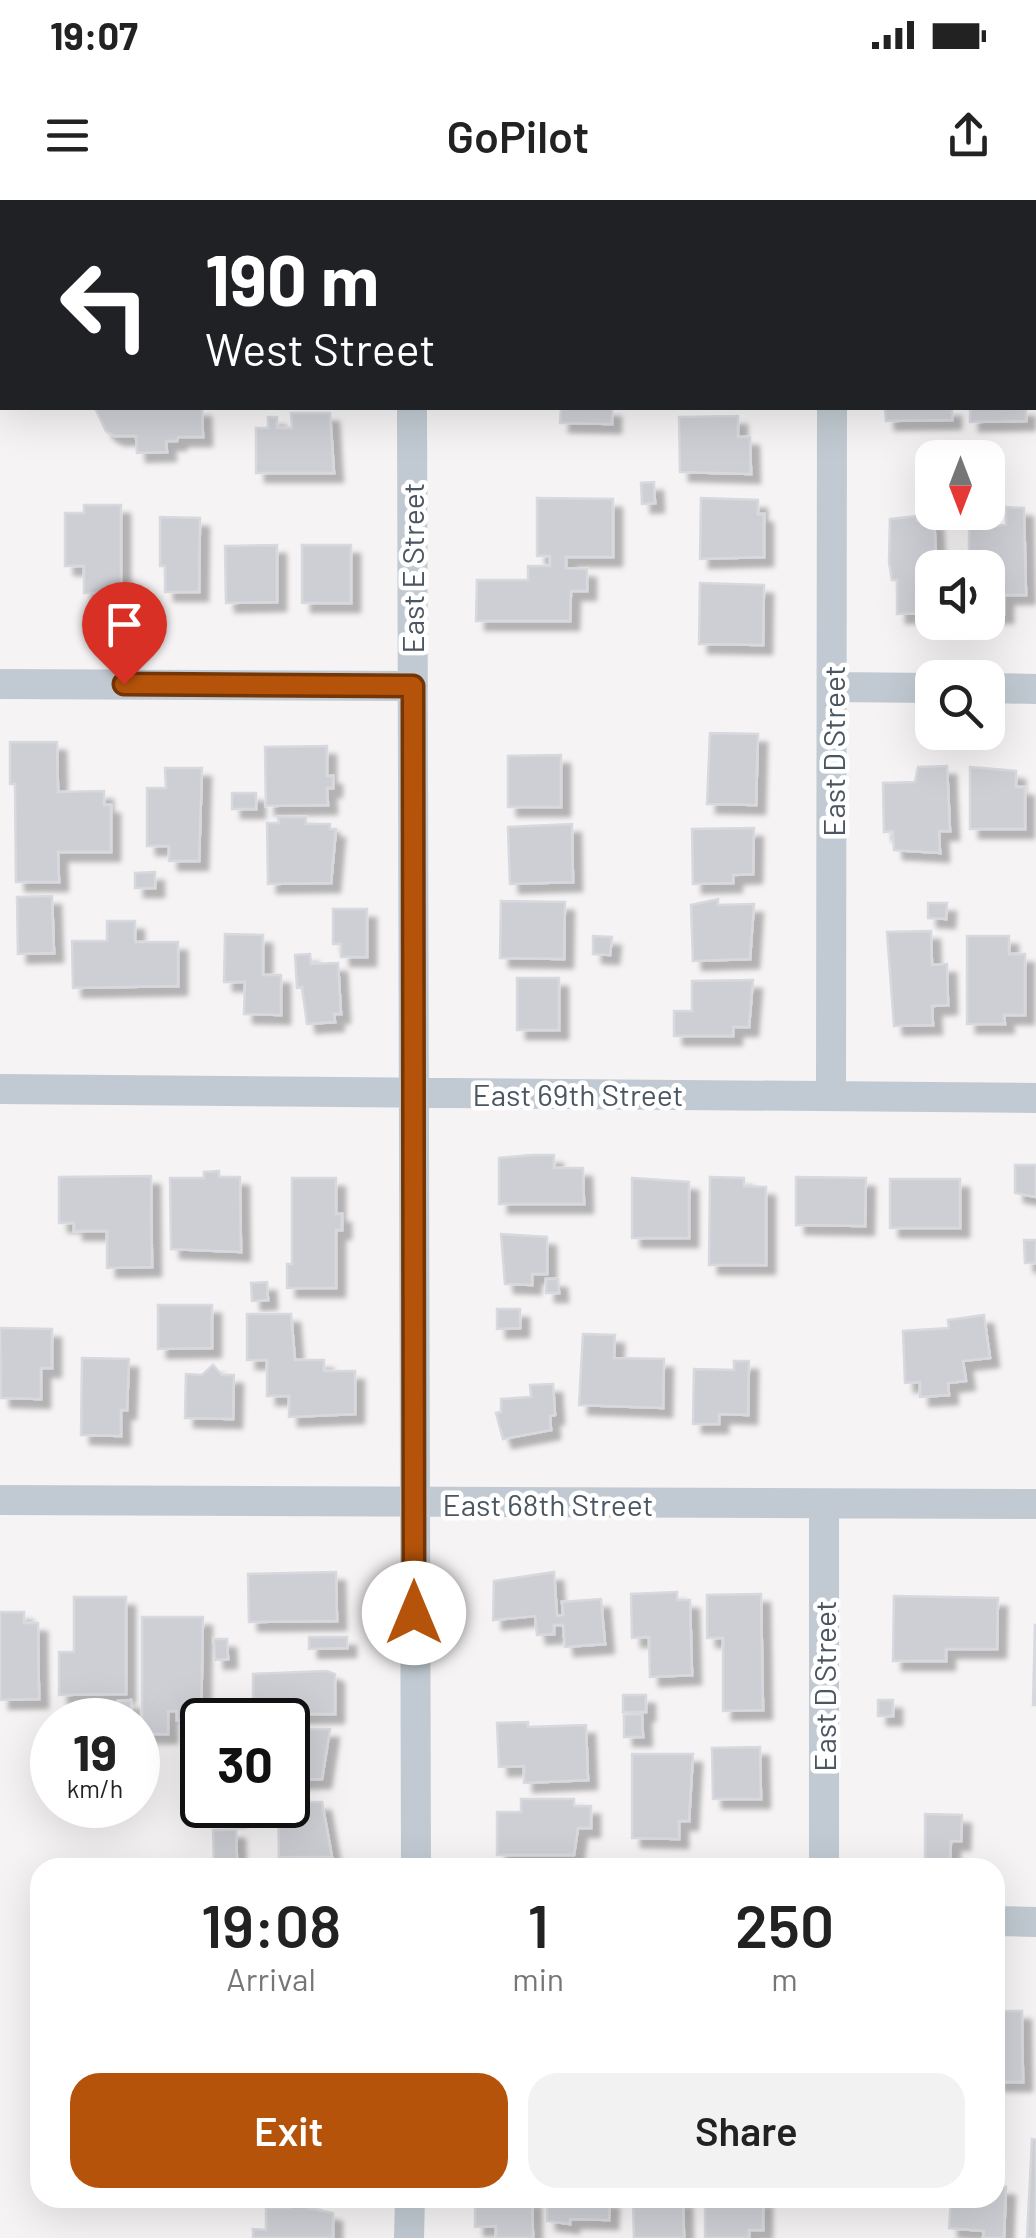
<!DOCTYPE html>
<html lang="en">
<head>
<meta charset="utf-8">
<style>
	:root { --surface:#fff; --page:#f2f2f2; --text:#222; --muted:#767676; --accent:#b45309 }
	body { margin:0; font-family:Barlow,sans-serif; background:var(--page); color:var(--text); height:100vh; display:flex; flex-direction:column; font-size:38px; white-space:nowrap }
	* { box-sizing:border-box; margin:0 }
	p { font-size:32px; color:var(--muted) }
	.icon { flex:none; width:55px; height:55px; fill:none; stroke:currentColor; stroke-width:2; stroke-linecap:round; stroke-linejoin:round }
	.map { position:relative; flex:1; overflow:hidden }
	.details { position:absolute; left:30px; top:1658px; width:975px; height:350px; display:flex; flex-direction:column; background:var(--surface); border-radius:30px; box-shadow:0 10px 40px #0002 }
	.details>* { flex:none }
	.guide { position:absolute; left:0px; top:0px; width:1038px; height:210px; box-shadow:0 10px 40px #0002; background:#202124; color:#fff; overflow:hidden }
	.needle { width:65px; rotate:180deg }
	.fabs { position:absolute; left:915px; top:240px; display:grid; gap:20px }
	.fabs a { display:grid; place-items:center; width:90px; height:90px; border-radius:20px; background:var(--surface); box-shadow:0 10px 40px #0002; font-size:50px }
	.speed { position:absolute; left:30px; top:1498px; display:flex; gap:20px; font-size:50px; font-weight:700; text-align:center }
	.speed>* { display:grid; place-content:center; width:130px; height:130px; border-radius:50%; background:var(--surface); box-shadow:0 10px 40px #0002; line-height:1 }
	.speed small { font-size:25px; font-weight:400 }
	.speed .limit { border:5px solid #111; border-radius:15px; background:#fff; color:#111 }
	.pin { position:absolute; display:grid; place-items:center; width:85px; height:85px; color:#fff; margin:-102px -42px; border-radius:50% 50% 50% 0; rotate:-45deg; box-shadow:0 0 10px #0007 }
	.pin .icon { rotate:45deg }
	.me { position:absolute; width:110px; margin:-55px; rotate:0deg; stroke-linejoin:round; filter:drop-shadow(0 0 8px #0008) }
	.turn { display:flex; align-items:center; gap:35px; height:210px; padding:0 40px; font-size:45px }
	.turn .icon { width:130px; height:130px; stroke-width:2.5 }
	.turn b { display:block; font-size:70px; line-height:85px }
	.eta { display:flex; justify-content:space-evenly; align-items:center; height:170px; text-align:center }
	.eta b { font-size:60px; font-weight:600; line-height:70px }
	.action { display:flex; gap:20px; margin-top:auto; padding:20px 40px }
	.action a { flex:1; height:115px; border-radius:30px; background:var(--accent); color:#fff; font-size:40px; font-weight:600; line-height:115px; text-align:center }
	.action a+a { background:var(--page); color:var(--text) }
	.status { display:flex; justify-content:space-between; align-items:center; height:70px; padding:0 50px; background:var(--surface); direction:ltr }
	.status svg { height:28px; fill:currentColor }
	header { display:flex; justify-content:space-between; align-items:center; height:130px; padding:0 40px; background:var(--surface); font-size:45px; font-weight:600 }
	.map>svg:first-child { display:block }
	.building { fill:#cdcfd5; stroke:#d7d9de; stroke-width:2.5; filter:url(#shadow) }
	.lines { fill:none; stroke-linecap:round; stroke-linejoin:round }
	.street { stroke:#c1cad2; stroke-width:30 }
	.route-casing { stroke:#753606; stroke-width:25 }
	.route { stroke:#b45309; stroke-width:18 }
	.labels { text-anchor:middle; dominant-baseline:central; stroke-width:9; stroke-linejoin:round; paint-order:stroke }
	.street-label { font-size:30px; fill:#4a5661; stroke:#fff }
</style>
</head>
<body>
<div class="status"><b>19:07</b><svg viewBox="0 0 49 12"><path d="M0 12V9h3v3zM5 12V6h3v6zM10 12V3h3v9zM15 12V0h3v12zM26 1h20v11H26zM47 4h2v5h-2z"/></svg></div>
<header><svg class="icon" aria-label="menu" viewBox="0 0 24 24"><path d="M4 6h16M4 12h16M4 18h16"/></svg>GoPilot<svg class="icon" aria-label="share" viewBox="0 0 24 24"><path d="M12 15V3M7 8l5-5 5 5M5 13v7h14v-7"/></svg></header>
<div class="map">
<svg width="1036" height="2038" viewBox="0 0 1036 2038">
	<defs>
		<filter id="shadow"><feDropShadow dx="9" dy="9" stdDeviation="2.5" flood-color="#0004"/></filter>
	</defs>
	<rect width="100%" height="100%" fill="#f5f3f3"/>
	<!-- building -->
	<path class="building" d="M292,0H336V2H292Z
		M95,208H202L203,237H178L177,241H166L167,252L137,253L136,236H115L106,231Z
		M561,208H612V224L560,223Z
		M885,208H952V220L886,221Z
		M970,208H1026V221L970,222Z
		M291,213H330L334,273H256V228H268V217H277V228H292Z
		M738,216V237H750L751,274L680,272L679,217Z
		M654,282L655,303L642,304L641,283Z
		M537,298L613,299V357H566V368L587,369V391H571L570,421H476L477,380H528V366H550V356H537Z
		M701,298L758,300V314H764V357L700,359Z
		M84,305H121V393H84V366H65V313H84Z
		M1006,307L1024,308L1026,395H1004V414H988V368H969V326L1006,325Z
		M917,316V320H934L936,353L950,352L951,368H932V413L897,414V380H892L889,362L890,319Z
		M160,317L200,318L199,392H165V366H160Z
		M277,345V402L226,403L225,346Z
		M302,345H351V403H302Z
		M700,383L764,385L763,445L699,444Z
		M710,533L758,534L756,605L707,604Z
		M10,542H57L58,592L104,591V605H111V652H58L59,682H16L15,584H10Z
		M327,546V576H333V588H327L328,605L266,606L265,547Z
		M561,555V607H508V556Z
		M947,566L950,631H939L940,653L894,650L893,631L884,632L883,583L915,582L918,567Z
		M970,567L1016,571V587H1025V629H970Z
		M165,568H202L199,661H169V646H147V588H166Z
		M232,593H256V609H232Z
		M278,617H306V624H330V629H336L331,683L268,684L267,623H279Z
		M572,624L573,682L510,684L508,627Z
		M754,628L753,674L733,675V683L693,684L692,629Z
		M155,672V688H135V673Z
		M52,696L54,753L18,754L17,697Z
		M718,699V705L754,704L750,759L693,761L691,705Z
		M501,701L565,702L564,759L500,758Z
		M928,703H947L946,719L928,718Z
		M333,709H367V757H341V744H333Z
		M107,721H135V742H178V786L73,788L72,741H107Z
		M931,731L932,765L947,764L948,805L932,806L933,825L894,826L887,732Z
		M225,734L263,735V775H281V815L244,814L245,782H224Z
		M593,736L612,737L610,755L593,754Z
		M967,736H1009V754H1025V815H1004L1005,824H967Z
		M310,754L311,764L338,763L341,814H334L335,822L307,824L302,787L297,788L295,755Z
		M517,778H559V830H517Z
		M753,780L749,827H733V836H674V811H692V781Z
		M532,955H554V968H583L584,1004H499V958Z
		M1015,965H1036V997L1015,993Z
		M219,971V977H240L241,1052L171,1049L170,978H204V972Z
		M151,976L152,1067L107,1068V1031H74V1023H59V977Z
		M710,977L744,978V986L766,987V1065H709Z
		M796,977L866,978L865,1026L796,1025Z
		M292,978H336V1014H342V1030H336V1088H287V1064H292Z
		M632,978L689,982V1038H632Z
		M890,979H960V1028H890Z
		M501,1034L547,1037V1074H532V1085L505,1084Z
		M1024,1040H1036V1063H1025Z
		M546,1079H558L559,1093H546Z
		M267,1082L268,1100L252,1101L251,1083Z
		M158,1105H212V1148L158,1149Z
		M497,1109H520V1128L497,1129Z
		M247,1114H291L295,1160H324V1171H355V1214L289,1217V1196H267V1160H247Z
		M984,1115L990,1158L963,1161L966,1181L948,1183L949,1195L920,1197V1182L905,1183L903,1131L949,1128L948,1120Z
		M0,1128L52,1129V1168H41V1199L1,1198Z
		M583,1134L615,1135L614,1158L664,1159L663,1208L579,1205Z
		M82,1158L129,1159L127,1210H121V1236L81,1235Z
		M734,1161H749L748,1215L719,1214V1224H693L694,1169L734,1170Z
		M213,1165L222,1175H234L233,1219L185,1218L186,1174L202,1175Z
		M553,1184L555,1215L550,1216L551,1230L503,1239L496,1213L501,1212V1199L531,1197L530,1185Z
		M336,1372L337,1421L249,1422L248,1374Z
		M554,1372L557,1416L563,1415L562,1402L601,1399L605,1444L565,1447L563,1425H554V1434L537,1435L535,1416L493,1420L494,1381Z
		M677,1392V1400H690L692,1475L650,1477L649,1437L632,1438L631,1394Z
		M761,1394L763,1510L723,1511V1438H707V1395Z
		M894,1396L998,1398L997,1449H946V1461H893Z
		M74,1397H126V1494L59,1495V1452H74Z
		M0,1412H24V1423H38L39,1499L0,1500Z
		M142,1417H203L201,1520H177V1511H168V1534H142Z
		M1035,1425H1036V1505H1033Z
		M309,1437H347V1448L309,1449Z
		M214,1439H227L228,1459L215,1460Z
		M327,1471L335,1474V1514H253V1474Z
		M623,1495H646V1512H623Z
		M131,1500L132,1520H119L118,1501Z
		M878,1500H893V1516H878Z
		M210,1512H241V1520H210Z
		M642,1514L643,1537H624V1515Z
		M528,1522V1527L586,1525L588,1580L524,1583V1566L499,1567L497,1523Z
		M288,1529H330L322,1579L288,1580Z
		M183,1534H201V1561H183Z
		M760,1547L761,1599H713L712,1548Z
		M632,1554H693L689,1621H679V1639L632,1638Z
		M521,1599H574V1606H591V1628H578L574,1655H497V1612H521Z
		M288,1602H322L332,1657H279L278,1605Z
		M210,1605H237V1617H210Z
		M925,1614L962,1615L961,1641H951L950,1661L925,1660Z
		M213,1630H236L237,1662H214Z
		M995,1811H1022L1023,1882H995Z
		M1032,1939L1036,1940V2038H1027Z
		M995,1986L1006,1987L1004,2038H983L984,2031L949,2028L951,1998H995Z
		M291,1998H308V2008L333,2013V2038H253V2029L266,2030V2008H290Z
		M475,1998H532L533,2038H496V2026L475,2027Z
		M547,1998L610,1999L609,2020L570,2019V2024L547,2021Z
		M633,1998H683L684,2038H634Z
		M705,1998H763V2030H749V2038H705Z"/>
	<g class="lines">
		<!-- street -->
		<path class="street" d="M412,2V0
			M833,2V0
			M0,71H2
			M1035,73H1036
			M412,208L416,1668
			M0,484L413,486
			M834,487L932,488
			M988,488L1036,489
			M0,889L1036,898
			M831,894L832,208
			M0,1300L1036,1304
			M824,1668V1305
			M995,1721L1036,1722
			M409,2038L410,1998"/>
	</g>
	<g class="lines">
		<defs>
			<path id="route" d="M124,484L413,486L414,1413"/>
		</defs>
		<!-- route casing -->
		<use href="#route" class="route-casing"/>
		<!-- route -->
		<use href="#route" class="route"/>
	</g>
	<g class="labels">
		<!-- street labels -->
		<g class="street-label">
			<text transform="translate(412 368) rotate(-90)">East E Street</text>
			<text transform="translate(833 551) rotate(-90)">East D Street</text>
			<text x="578" y="894">East 69th Street</text>
			<text x="548" y="1304">East 68th Street</text>
			<text transform="translate(824 1486) rotate(-90)">East D Street</text>
		</g>
	</g>
</svg>
<div class="fabs">
<a><svg class="needle" viewBox="-14 -14 28 28"><path d="M0-13l5 13h-10z" fill="#e53935"/><path d="M0 13l5-13h-10z" fill="#767676"/></svg></a>
<a><svg class="icon" aria-label="sound" viewBox="0 0 24 24"><path d="M4 9h4l5-4v14l-5-4H4zM17 9q2 3 0 6"/></svg></a>
<a><svg class="icon" aria-label="search" viewBox="0 0 24 24"><circle cx="10" cy="10" r="6"/><path d="M15 15l6 6"/></svg></a>
</div>
<div class="speed"><div>19<small>km/h</small></div><div class="limit">30</div></div>
<div class="pin" style="left:124px;top:484px;background:#d93025"><svg class="icon" aria-label="arrive" viewBox="0 0 24 24"><path d="M6 21V4h12l-3 4 3 4H6"/></svg></div>
<svg class="me" style="left:414px;top:1413px" viewBox="-20 -20 40 40"><circle r="19" fill="#fff"/><path d="M0-13L10 11 0 6-10 11z" fill="#b45309"/></svg>
<div class="guide">
<div class="turn"><svg class="icon" aria-label="left" viewBox="0 0 24 24"><path d="M17 20v-9H6M10 6l-5 5 5 5"/></svg><div><b>190 m</b>West Street</div></div>
</div>
<section class="details">
<div class="eta">
<div><b>19:08</b><p>Arrival</p></div>
<div><b>1</b><p>min</p></div>
<div><b>250</b><p>m</p></div>
</div>
<div class="action"><a>Exit</a><a>Share</a></div>
</section>
</div>
</body>
</html>
